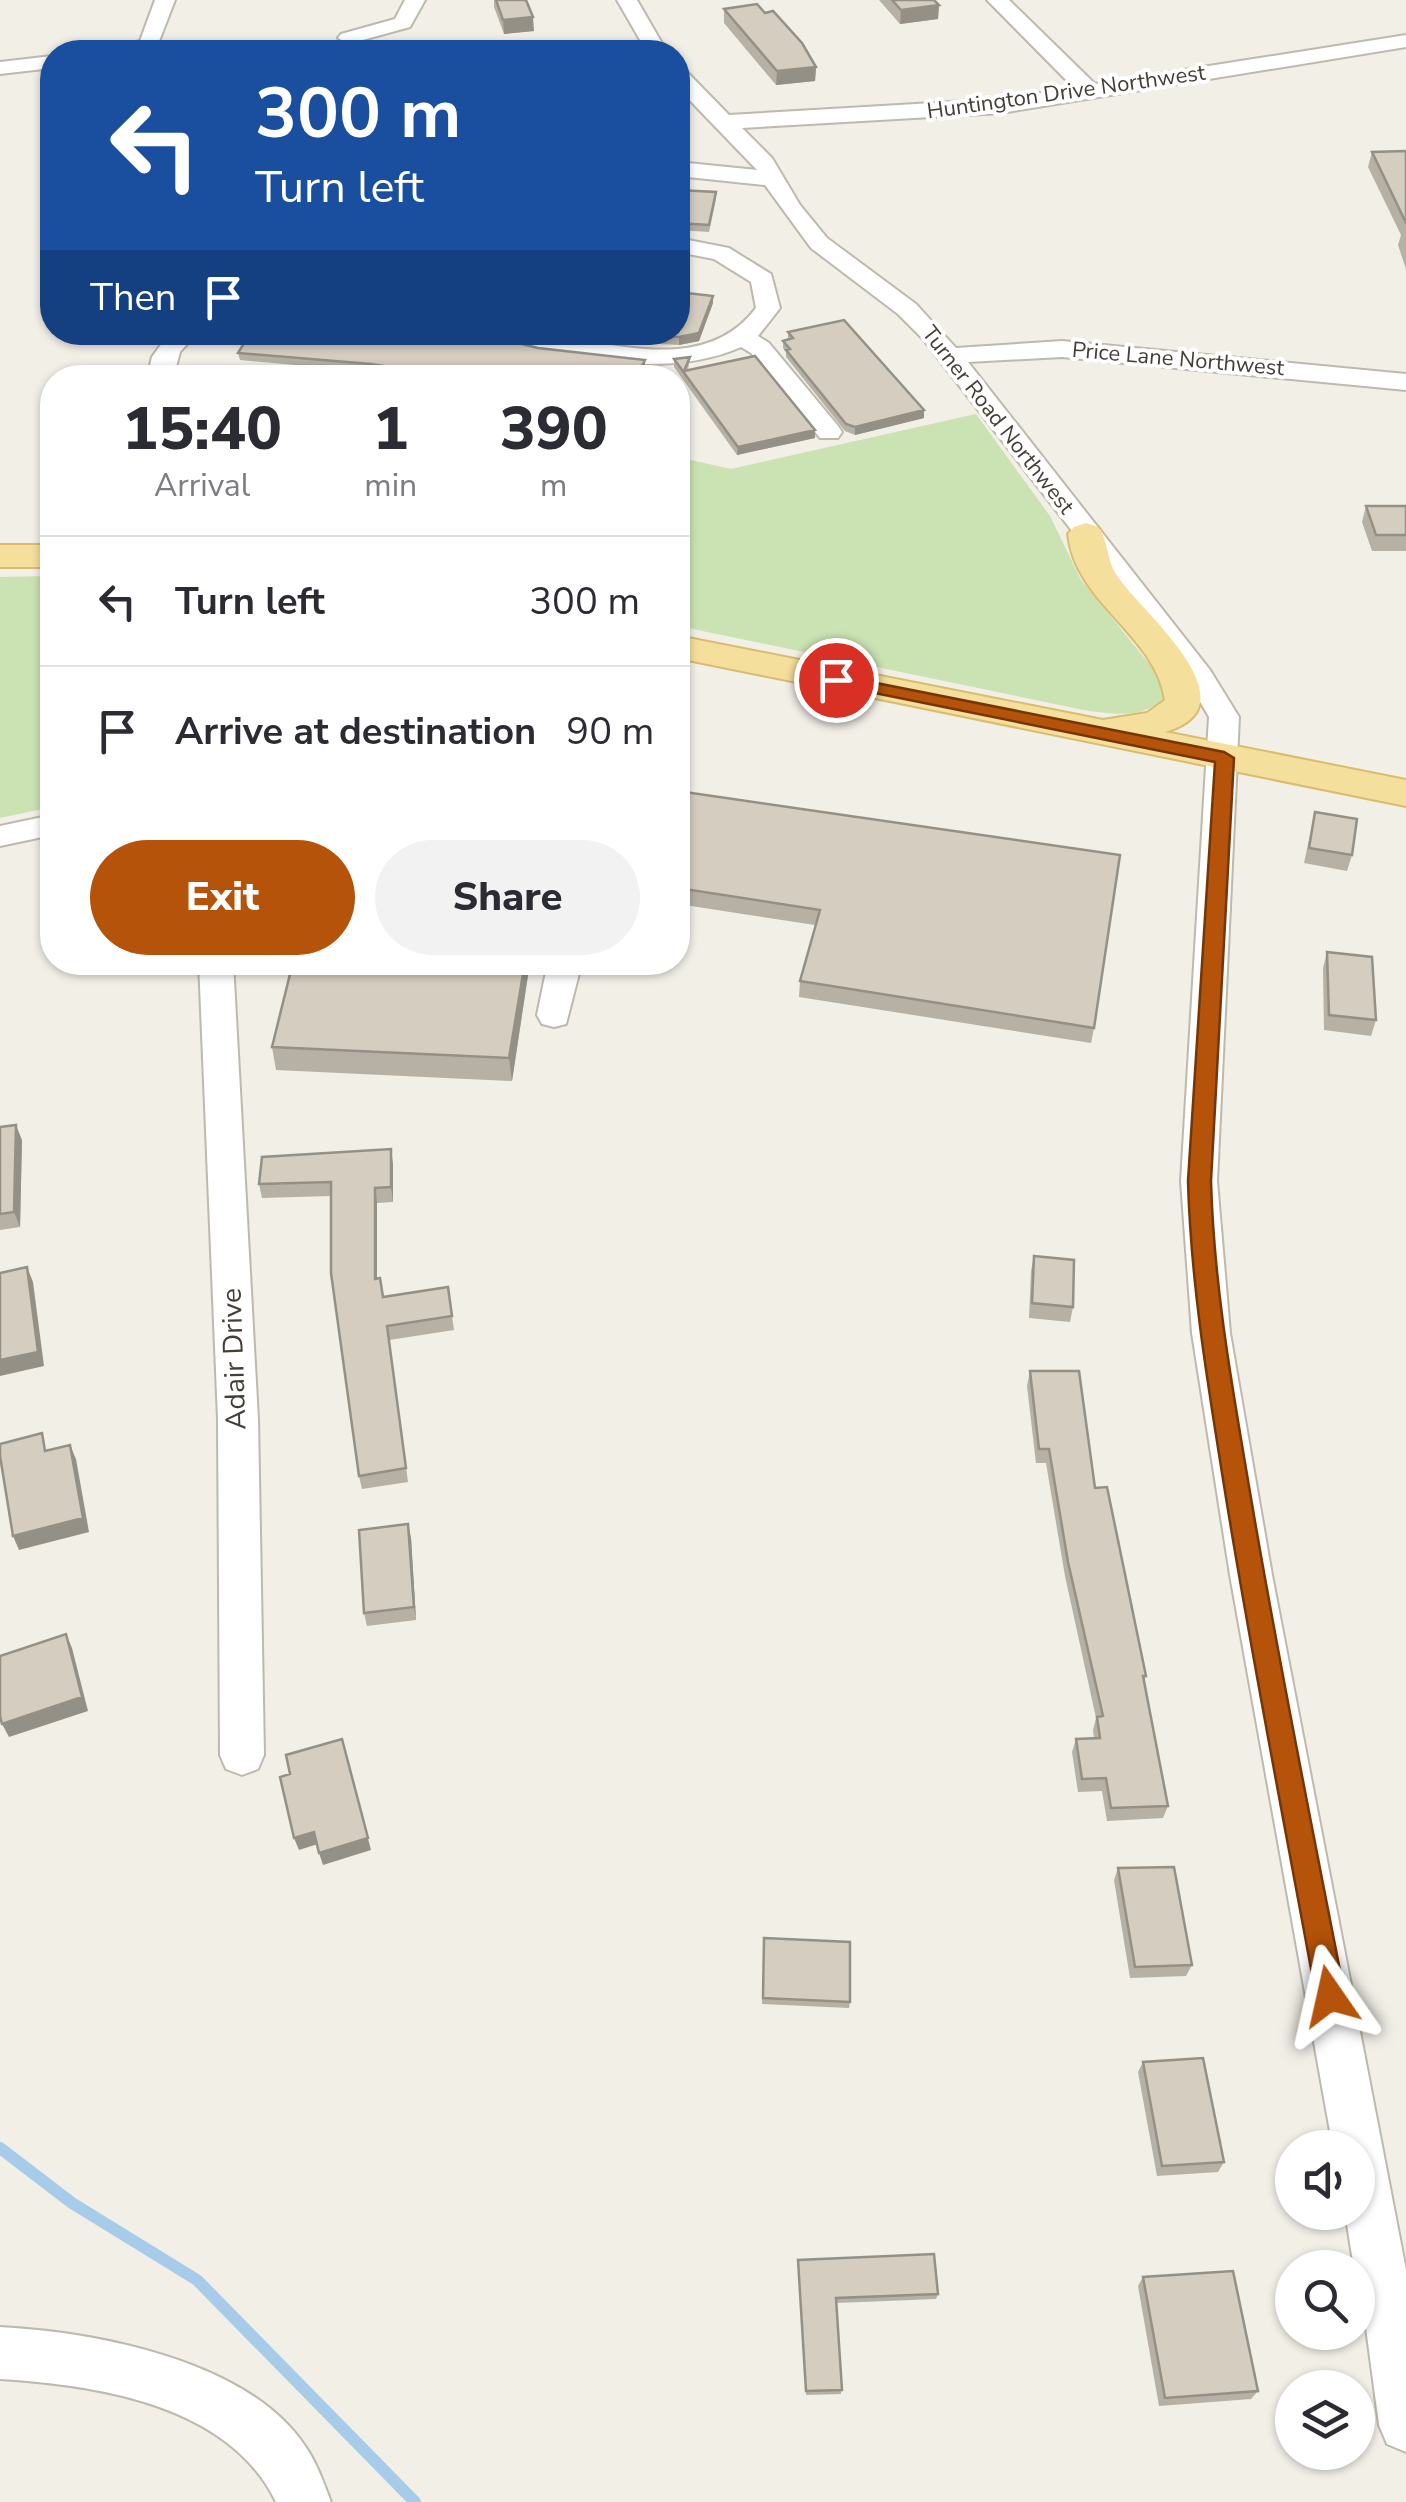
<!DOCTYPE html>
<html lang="en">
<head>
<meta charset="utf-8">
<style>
	:root { --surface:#fff; --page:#f2f2f3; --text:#2b2b33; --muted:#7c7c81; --line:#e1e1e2; --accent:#b45309 }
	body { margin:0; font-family:"Nunito Sans",sans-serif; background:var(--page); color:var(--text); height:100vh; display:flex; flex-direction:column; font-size:38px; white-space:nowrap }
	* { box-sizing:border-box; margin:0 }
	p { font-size:32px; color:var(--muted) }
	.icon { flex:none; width:55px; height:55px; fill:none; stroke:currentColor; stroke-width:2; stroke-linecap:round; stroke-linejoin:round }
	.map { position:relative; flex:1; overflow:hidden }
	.side { position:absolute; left:40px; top:365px; width:650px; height:610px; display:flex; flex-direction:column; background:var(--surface); border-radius:40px; box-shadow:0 2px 8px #0004 }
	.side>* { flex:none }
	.top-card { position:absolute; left:40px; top:40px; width:650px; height:305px; border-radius:40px; box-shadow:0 2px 8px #0004; background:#1a4fa0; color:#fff; overflow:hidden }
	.fabs { position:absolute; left:1275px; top:2130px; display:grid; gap:20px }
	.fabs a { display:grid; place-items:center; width:100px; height:100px; border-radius:50%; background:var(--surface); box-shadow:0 2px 8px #0004; font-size:50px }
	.pin { position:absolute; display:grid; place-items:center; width:85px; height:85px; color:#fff; margin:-42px; border:5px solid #fff; border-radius:50%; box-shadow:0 2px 10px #0007 }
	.me { position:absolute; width:110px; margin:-55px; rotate:349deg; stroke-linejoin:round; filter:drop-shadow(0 0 8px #0008) }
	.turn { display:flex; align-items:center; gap:35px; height:210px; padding:0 50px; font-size:45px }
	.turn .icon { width:130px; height:130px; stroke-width:2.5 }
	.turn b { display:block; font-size:70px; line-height:85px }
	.then { display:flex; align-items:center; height:95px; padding:0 50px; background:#0003; gap:20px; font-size:38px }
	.eta { display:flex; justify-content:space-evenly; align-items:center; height:170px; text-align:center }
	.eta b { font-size:60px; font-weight:800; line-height:70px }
	.primary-button { display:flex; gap:20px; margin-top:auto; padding:20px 50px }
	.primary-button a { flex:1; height:115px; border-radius:60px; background:var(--accent); color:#fff; font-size:40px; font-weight:800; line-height:115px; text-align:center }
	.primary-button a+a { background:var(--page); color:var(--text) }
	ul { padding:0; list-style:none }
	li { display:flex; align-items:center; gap:30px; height:130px; padding:0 50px; border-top:2px solid var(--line) }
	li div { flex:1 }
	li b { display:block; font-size:38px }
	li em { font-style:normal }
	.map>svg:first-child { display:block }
	.green { fill:#cbe2b2 }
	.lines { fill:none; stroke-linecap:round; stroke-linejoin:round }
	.stream { stroke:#a7cce9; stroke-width:12 }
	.minor-casing { stroke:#bfb9ad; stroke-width:4 }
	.major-casing { stroke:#d9bc6d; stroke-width:4 }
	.minor { fill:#fff; fill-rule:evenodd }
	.major { fill:#f5df9c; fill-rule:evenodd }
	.wall { fill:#b7b0a5 }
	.shaded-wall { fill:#959086 }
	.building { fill:#d5cdc0; stroke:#959086; stroke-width:2.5 }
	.route { fill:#b45309; stroke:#753606; stroke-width:2.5 }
	.labels { text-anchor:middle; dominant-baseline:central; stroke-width:8; stroke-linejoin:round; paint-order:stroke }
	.far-street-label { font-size:22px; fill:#443f36; stroke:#fff }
	.street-label { font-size:28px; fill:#443f36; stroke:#fff }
</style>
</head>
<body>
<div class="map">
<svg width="1406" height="2502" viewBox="0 0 1406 2502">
	<rect width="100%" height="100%" fill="#f1efe6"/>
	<!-- green -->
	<path class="green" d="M239,368L333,377H186L185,370Z
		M976,414L1050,516L1081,580L1160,677L1165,697C1143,719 1118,714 1089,711L678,626V457L731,469Z
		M52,576V807L0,818V577Z"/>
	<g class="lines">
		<!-- stream -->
		<path class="stream" d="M0,2148L72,2203L197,2280L415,2502"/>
		<defs>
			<path id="minor" d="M155,0H175L156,49L108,52L111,48L140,41Z
				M405,0H425L410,27L348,44L338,38L341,34L395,19Z
				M617,0H637L667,52H647Z
				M987,0H1009L1095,84L1406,35V47L1001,113L742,128L772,158L800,205L827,238L916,304L956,348L1062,341L1406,374V390L1062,357L968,362L1210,670L1239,717L1217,1181L1230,1333L1272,1575L1406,2270V2452L1387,2444L1379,2425L1358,2268H1354L1345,2212H1358V2148H1333L1230,1575L1192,1333L1181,1181L1209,717L1187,679L923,339L898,314L811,248L765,185L678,176V162L757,170L678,88V70L686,71L729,115L1001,99L1074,88Z
				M52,56V68L0,74V62Z
				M678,238L729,248L771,274L780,308L758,336L769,343L838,426L842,432L838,438H820L751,353L741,347C666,381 554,357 476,337L473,332C491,332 510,331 528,332C601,338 702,380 756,308L751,282L714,259L678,252Z
				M170,332H198L180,352L173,378H147L152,357Z
				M52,815V835L0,846V826Z
				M199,962H233L258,1419L264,1755L258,1769L242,1775L226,1769L220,1755L218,1419Z
				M548,962H582L566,1024L554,1027L542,1024L537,1015Z
				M0,2327C95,2332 248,2360 305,2446C317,2463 324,2484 331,2502H276C229,2404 96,2385 0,2379Z"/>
			<path id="major" d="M1086,523L1098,527C1109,541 1106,561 1118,577C1144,615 1257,705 1165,732L1406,780V806L678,658V636L1103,720L1147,713L1165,700C1155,634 1075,603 1068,534L1074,527Z
				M0,545H52V567H0Z"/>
		</defs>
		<!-- minor casing -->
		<use href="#minor" class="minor-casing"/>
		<!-- major casing -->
		<use href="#major" class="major-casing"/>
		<!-- minor -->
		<use href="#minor" class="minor"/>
		<!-- major -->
		<use href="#major" class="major"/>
	</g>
	<!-- wall -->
	<path class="wall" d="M494,0H526L534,31L504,34L494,7Z
		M879,0H934L939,5L938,19L900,24Z
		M724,9L816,67L815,81L776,85L724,23Z
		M1406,151V269L1398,245L1401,235L1368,167L1372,152Z
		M678,190L716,192V199L709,232L678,230Z
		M713,303L699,341L679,345L618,342L555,332H678Z
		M788,332L924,410V418L855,435L845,431L786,357V352L783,348V341L788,339Z
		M538,348L645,368L640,378H410L372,372L240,360L238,353Z
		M690,357L688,370L815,430V438L737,455L674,367V359Z
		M1366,506H1406V551H1372L1362,522Z
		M678,791L1094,1028L1091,1043L799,997L800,981L815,925L678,904Z
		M1315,812L1352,855L1347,871L1304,863Z
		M1327,952L1376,1020L1371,1036L1324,1030L1323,968Z
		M530,962L512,1081L276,1070L272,1047Z
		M0,1127L22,1140L20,1227L0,1230Z
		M393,1164V1202L377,1203V1278L383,1297L448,1287L454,1330L389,1340L408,1482L362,1489L359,1476L331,1196L262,1198L259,1184Z
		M1034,1256L1073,1307L1070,1322L1029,1318L1031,1271Z
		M1030,1371L1095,1488L1146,1676L1144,1682L1168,1806L1163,1818L1107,1821L1102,1791L1078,1792L1072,1752L1076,1739L1094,1738L1093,1730L1096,1718L1065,1576L1046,1463H1036L1027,1386Z
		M408,1524L411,1538L416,1620L367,1626L364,1613Z
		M1118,1868L1192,1965L1186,1976L1130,1978L1114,1880Z
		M764,1938L850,2002L849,2008L762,2004Z
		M1143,2062L1224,2162L1218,2172L1157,2176L1138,2072Z
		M798,2260L938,2294L936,2299L836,2303L841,2394L806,2395Z
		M1143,2277L1258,2391L1251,2399L1159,2406L1138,2286Z"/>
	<!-- shaded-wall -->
	<path class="shaded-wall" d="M939,5L938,19L900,24L901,10Z
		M533,17L534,31L504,34L503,20Z
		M816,67L815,81L776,85L777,71Z
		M713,296V303L699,341L679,345V337Z
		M645,360V368L640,378H636Z
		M924,410V418L855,435V427Z
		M815,430V438L737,455L738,447Z
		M525,962H530L512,1081L509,1058Z
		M16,1125L22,1140L20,1227L14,1212Z
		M391,1149L393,1164V1202L391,1187Z
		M375,1188L377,1203V1293L375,1279Z
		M27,1267L33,1282L44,1366L0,1376V1360Z
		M70,1445L76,1459L89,1532L19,1550L13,1536Z
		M408,1524L411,1538L416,1620L414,1607Z
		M66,1634L72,1648L88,1711L9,1737L2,1724Z
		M342,1739L371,1850L323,1865L319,1853Z
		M314,1832L318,1844L299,1850L294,1838Z"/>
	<!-- building -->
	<path class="building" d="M496,0H526L533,17L503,20Z
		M892,0H934L939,5L901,10Z
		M757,4L765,13L773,11L802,43L816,67L777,71L724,9Z
		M1406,151V223L1372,152Z
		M678,190L716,192L709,225L678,223Z
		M678,292L713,296L699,333L679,337L605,332H678Z
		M844,320L924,410L855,427L846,424L786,350L790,349L783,341L793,338L788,332Z
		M251,332H474L538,348L645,360L636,378H461L371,364L238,353Z
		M755,356L815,430L738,447L674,359L690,357L684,371Z
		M1366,506H1406V535H1376Z
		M678,791L1120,855L1094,1028L800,981L820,910L678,888Z
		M1315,812L1357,819L1352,855L1309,848Z
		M1327,952L1372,957L1376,1020L1329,1015Z
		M293,962H525L509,1058L272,1047Z
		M16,1125L14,1212L0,1214V1127Z
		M391,1149V1187L375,1188V1279L380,1278L383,1297L448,1287L452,1316L387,1326L406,1468L359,1476L331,1273V1182L259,1184L262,1157Z
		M1034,1256L1074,1260L1073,1307L1032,1303Z
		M27,1267L38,1352L0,1360V1273Z
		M1030,1371H1079L1095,1488L1107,1487L1146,1676H1143L1168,1806L1111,1808L1106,1778L1082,1779L1076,1739L1100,1738L1097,1717L1103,1716L1068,1562L1049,1449H1039Z
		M42,1433L45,1451L70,1445L83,1518L13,1536L0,1456V1444Z
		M408,1524L414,1607L364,1613L359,1530Z
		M66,1634L82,1697L2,1724L0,1716V1656Z
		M342,1739L368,1838L319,1853L314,1832L294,1838L280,1777L290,1774L286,1755Z
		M1174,1867L1192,1965L1135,1967L1118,1868Z
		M764,1938L850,1942V2002L763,1998Z
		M1203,2058L1224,2162L1162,2166L1143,2062Z
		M934,2254L938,2294L836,2298L842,2390L806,2391L798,2260Z
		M1233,2271L1258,2391L1165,2398L1143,2277Z"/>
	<!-- route -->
	<path class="route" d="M836,675L1224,752L1234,758L1211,1181C1214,1291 1234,1397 1252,1504C1280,1669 1313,1832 1345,1996L1340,2006L1330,2011L1320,2006L1316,1996C1286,1832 1254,1669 1227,1504C1210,1397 1191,1290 1188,1181L1215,762L830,684V676Z"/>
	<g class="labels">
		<!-- far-street labels -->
		<g class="far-street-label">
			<text transform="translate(1066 92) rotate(-8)">Huntington Drive Northwest</text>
			<text transform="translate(1178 359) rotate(5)">Price Lane Northwest</text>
			<text transform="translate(998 420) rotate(52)">Turner Road Northwest</text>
		</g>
		<!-- street labels -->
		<g class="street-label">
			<text transform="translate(234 1359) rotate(-92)">Adair Drive</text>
		</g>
	</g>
</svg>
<div class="fabs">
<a><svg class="icon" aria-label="sound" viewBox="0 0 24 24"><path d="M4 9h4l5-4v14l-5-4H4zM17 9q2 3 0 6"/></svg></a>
<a><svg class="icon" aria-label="search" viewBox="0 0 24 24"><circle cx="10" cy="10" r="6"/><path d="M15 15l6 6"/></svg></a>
<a><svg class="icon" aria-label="layers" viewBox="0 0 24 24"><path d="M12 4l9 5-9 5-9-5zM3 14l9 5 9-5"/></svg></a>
</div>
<div class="pin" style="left:836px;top:680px;background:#d93025"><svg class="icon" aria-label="arrive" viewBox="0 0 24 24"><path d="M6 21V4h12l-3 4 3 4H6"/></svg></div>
<svg class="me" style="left:1330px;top:1996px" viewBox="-20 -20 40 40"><path d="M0-17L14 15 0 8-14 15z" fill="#b45309" stroke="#fff" stroke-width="4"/></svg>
<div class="top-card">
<div class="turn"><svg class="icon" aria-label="left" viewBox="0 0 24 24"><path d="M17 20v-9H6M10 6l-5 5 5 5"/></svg><div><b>300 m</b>Turn left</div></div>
<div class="then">Then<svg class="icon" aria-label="arrive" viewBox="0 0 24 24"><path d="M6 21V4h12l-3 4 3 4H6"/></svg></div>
</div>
<section class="side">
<div class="eta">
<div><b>15:40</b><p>Arrival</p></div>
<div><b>1</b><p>min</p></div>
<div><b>390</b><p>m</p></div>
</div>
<ul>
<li><svg class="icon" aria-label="left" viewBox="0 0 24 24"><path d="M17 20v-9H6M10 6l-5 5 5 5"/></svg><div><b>Turn left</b></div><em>300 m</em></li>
<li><svg class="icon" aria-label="arrive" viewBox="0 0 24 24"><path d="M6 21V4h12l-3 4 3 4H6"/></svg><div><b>Arrive at destination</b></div><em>90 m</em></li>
</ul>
<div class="primary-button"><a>Exit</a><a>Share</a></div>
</section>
</div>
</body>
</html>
